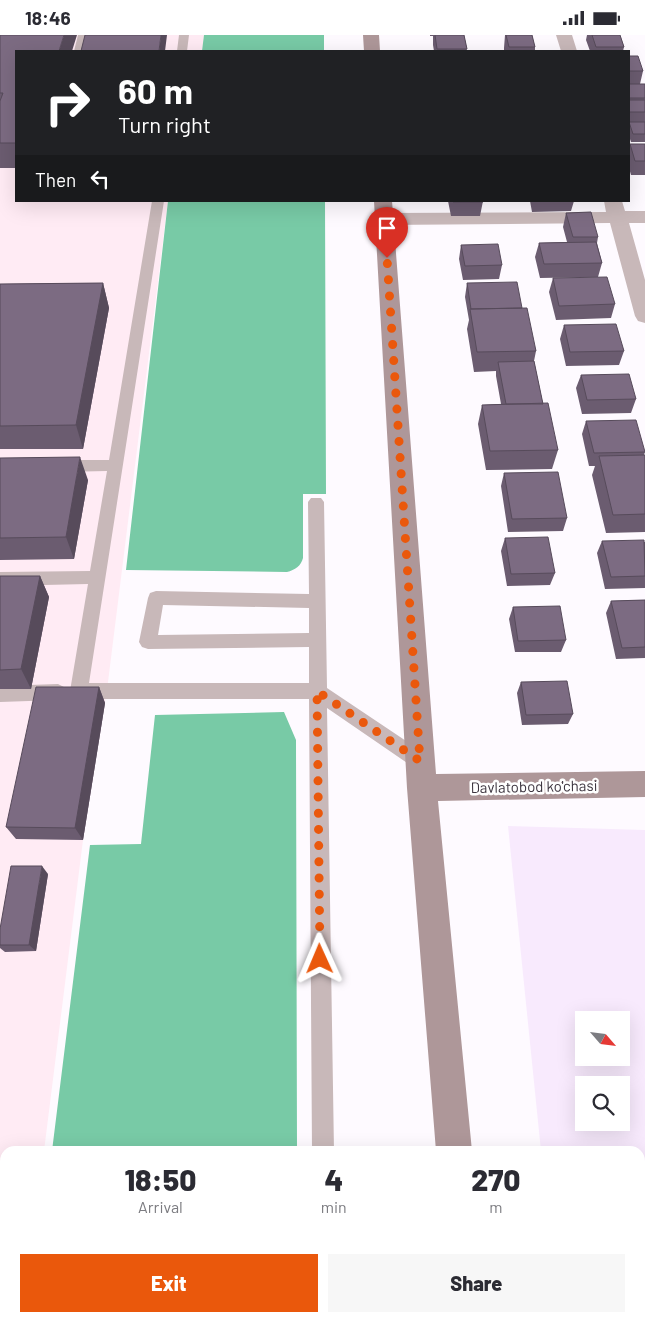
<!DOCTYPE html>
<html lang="en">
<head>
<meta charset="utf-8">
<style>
	:root { --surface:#fff; --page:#f7f7f7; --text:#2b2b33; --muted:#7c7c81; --accent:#ea580c }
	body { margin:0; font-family:Barlow,sans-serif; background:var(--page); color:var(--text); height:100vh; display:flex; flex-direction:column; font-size:19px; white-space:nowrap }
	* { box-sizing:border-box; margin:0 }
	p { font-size:16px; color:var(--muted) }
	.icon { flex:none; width:28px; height:28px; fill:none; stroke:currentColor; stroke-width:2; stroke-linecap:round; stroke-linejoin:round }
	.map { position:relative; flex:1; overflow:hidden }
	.drawer { position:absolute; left:0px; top:1111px; width:645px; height:176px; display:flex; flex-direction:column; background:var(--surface); border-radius:15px 15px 0 0; box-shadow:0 5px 20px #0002 }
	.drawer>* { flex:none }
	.banner { position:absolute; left:15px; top:15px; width:615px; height:152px; border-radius:0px; box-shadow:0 5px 20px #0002; background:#202124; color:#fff; overflow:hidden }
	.needle { width:32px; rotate:118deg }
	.buttons { position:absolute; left:575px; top:976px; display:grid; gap:10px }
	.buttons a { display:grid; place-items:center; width:55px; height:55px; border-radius:0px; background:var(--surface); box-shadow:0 5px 20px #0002; font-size:25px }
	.pin { position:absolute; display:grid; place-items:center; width:42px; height:42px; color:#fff; margin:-51px -21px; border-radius:50% 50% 50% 0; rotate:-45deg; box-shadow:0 0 5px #0007 }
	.pin .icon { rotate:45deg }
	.me { position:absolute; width:55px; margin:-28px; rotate:359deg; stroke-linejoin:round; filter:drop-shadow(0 0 4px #0008) }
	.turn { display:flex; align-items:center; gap:18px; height:105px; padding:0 20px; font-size:22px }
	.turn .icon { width:65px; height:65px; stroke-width:2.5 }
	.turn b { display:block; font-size:35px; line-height:42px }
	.then { display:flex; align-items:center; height:48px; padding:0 20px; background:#0003; gap:10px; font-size:19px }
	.eta { display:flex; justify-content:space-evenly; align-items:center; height:85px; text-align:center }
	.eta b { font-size:30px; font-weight:800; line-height:35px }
	.cta { display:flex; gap:10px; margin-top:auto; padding:10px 20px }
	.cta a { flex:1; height:58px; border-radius:0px; background:var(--accent); color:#fff; font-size:20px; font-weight:800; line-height:58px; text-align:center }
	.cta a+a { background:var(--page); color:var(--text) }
	.status { display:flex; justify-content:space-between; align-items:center; height:35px; padding:0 25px; background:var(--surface); direction:ltr }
	.status svg { height:14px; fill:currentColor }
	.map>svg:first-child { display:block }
	.industrial { fill:#ffebf4 }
	.built { fill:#f8eafd; fill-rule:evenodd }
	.forest { fill:#78caa6 }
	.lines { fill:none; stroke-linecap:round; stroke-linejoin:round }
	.lane { fill:#c8b8b9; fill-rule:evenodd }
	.street { fill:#c8b8b9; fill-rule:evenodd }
	.secondary { fill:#ae9799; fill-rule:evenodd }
	.wall { fill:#6b5c70 }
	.shaded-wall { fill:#574b5b }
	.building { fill:#7c6b82; stroke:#574b5b }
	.route { stroke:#ea580c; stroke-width:9; stroke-dasharray:0 16.2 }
	.labels { text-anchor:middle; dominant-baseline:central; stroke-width:5; stroke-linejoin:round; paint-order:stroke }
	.street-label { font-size:15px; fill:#3c353f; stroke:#fff }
</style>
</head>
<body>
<div class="status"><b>18:46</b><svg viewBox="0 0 49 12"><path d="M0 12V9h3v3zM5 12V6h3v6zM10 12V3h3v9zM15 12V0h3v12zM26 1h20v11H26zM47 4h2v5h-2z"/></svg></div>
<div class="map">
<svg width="645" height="1287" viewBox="0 0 645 1287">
	<rect width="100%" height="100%" fill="#fefaff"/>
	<!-- industrial -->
	<path class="industrial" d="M0,0H204L202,16H16V166H168L107,655L83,805L44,1116H5V1282L23,1283L22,1287H0Z"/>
	<!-- built -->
	<path class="built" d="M508,791L645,795V1287H558L557,1283L640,1282V1116H541ZM584,985H621V1022H584ZM584,1050H621V1088H584Z"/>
	<!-- forest -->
	<path class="forest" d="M204,0H324V16H202Z
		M168,166H325L326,459H303V523C301,531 295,535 287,537L126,535Z
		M284,677L296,705L297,1116H52L90,810L141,809L155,680Z
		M31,1283L298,1282V1287H31Z"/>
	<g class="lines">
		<!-- lane -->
		<path class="lane" d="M78,0H88L84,16H74Z
			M179,0H189L187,16H177Z
			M152,166H164L89,648H309V612L148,614L142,612L139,607L148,563L150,558L156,556L309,559L308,467L311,463H321L324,467L327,653L427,720L429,726L427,732L420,734L413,732L327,673L334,1116H312L309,664H79L73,661L70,656L88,549L0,551V537L90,536L107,436L61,437L56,435L53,431L56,427L61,425H109ZM163,570L309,573V598L158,600Z
			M58,649L64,652L67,657L64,662L58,665L0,667V651Z
			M313,1282H337V1287H313Z"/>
		<!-- street -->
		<path class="street" d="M556,0H572L577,16H561Z
			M604,166H622L625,176H645V188H629L645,245V288L638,286L635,281L610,188L384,190L377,188L374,184L377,180L384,178L606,177Z"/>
		<!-- secondary -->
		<path class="secondary" d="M363,0H379L380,16H364Z
			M374,166H392L436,739L645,736V762L438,766L472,1116H436L407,753Z
			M449,1282H489V1287H449Z"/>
	</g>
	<!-- wall -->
	<path class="wall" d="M0,0L16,16V133H0Z
		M430,0H464L467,14L466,16H434L433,10V1H430Z
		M501,0H532L535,12V16H504V13L505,0Z
		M587,0H620L624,12L623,16H590L586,5Z
		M629,21L643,36L640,49H645V107H631L629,101Z
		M630,109H645V140H631L629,133V112Z
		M448,166H483L480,181H451Z
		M530,166H574L571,176L532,177Z
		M566,178L598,202L597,208L602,228L598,242L540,243L535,222L539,208L567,207L563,192Z
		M461,210L502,230L499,244L463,245L459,224Z
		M553,243L615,269L611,283L556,285L549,257Z
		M103,248L109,273L83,414H0V249Z
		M467,248L522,273L536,316L534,326L543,369L558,415L552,434L486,435L478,389L482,370L501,369L496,341V336L474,337L467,294L469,285L465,262Z
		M564,290L624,316L619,330L566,331L560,304Z
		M581,340L636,364L631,378L582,379L576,353Z
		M586,386L645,417L644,420H645V497L606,498L592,440L595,431H589L582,399Z
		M0,423L88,445L74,524L0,525Z
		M504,438L567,483L563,496L508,497L501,451Z
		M505,503L555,538L550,550L507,551L501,516Z
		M602,506L645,507V553L605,554L597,518Z
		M0,541H40L49,562L31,654H0Z
		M645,565V623L616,624L606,578L611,566Z
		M513,572L566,605L561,617H515L509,584Z
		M521,647L573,679L568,689L522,690L517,658Z
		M99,652L105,668L83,805L16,804L6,792Z
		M48,839L36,916L5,917L0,913V894Z"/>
	<!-- shaded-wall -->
	<path class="shaded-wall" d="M64,0H77L72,16H59Z
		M161,0H167L165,16H159Z
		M103,248L109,273L83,414L76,390Z
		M80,422L88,445L74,524L66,502Z
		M40,541L49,562L31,654L21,634Z
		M99,652L105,668L83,805L75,793Z
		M42,831L48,839L36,916L29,910Z"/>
	<!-- building -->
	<path class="building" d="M0,0H64L59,16H16V108H0V66L3,58H0Z
		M85,0H161L159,16H81Z
		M435,0H464L467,14H437Z
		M506,0H532L535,12H509Z
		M592,0H620L624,12H596Z
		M629,21H638L643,36H629Z
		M629,49H645V63H629Z
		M629,65H645V77H629Z
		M629,87H645V99H633Z
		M630,109H645V126H635Z
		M452,166H483V167H453Z
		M591,177L598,202H573L566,178Z
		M596,207L602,228L544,229L539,208Z
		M498,209L502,230L465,231L461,210Z
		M607,242L615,269L559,271L553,243Z
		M517,247L522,273L471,274L467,248Z
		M103,248L76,390L0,391V249Z
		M527,273L536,316L477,317L470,274Z
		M616,289L624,316L570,317L564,290Z
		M534,326L543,369H506L498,327Z
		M629,339L636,364L587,365L581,340Z
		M548,368L558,415L490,416L482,370Z
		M636,385L645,417L594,418L586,386Z
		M645,420V479L613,480L599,421Z
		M80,422L66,502L0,503V423Z
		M558,437L567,483L512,484L504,438Z
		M548,502L555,538L511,539L505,503Z
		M644,505L645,541L611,542L602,506Z
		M0,541H40L21,634L0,635Z
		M645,565V612L622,613L611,566Z
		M560,571L566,605L518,606L513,572Z
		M567,646L573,679L526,680L521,647Z
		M36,652H99L75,793L6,792Z
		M11,831H42L29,910H0V894Z"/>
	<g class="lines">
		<!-- route -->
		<path class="route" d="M320,924L317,656L420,726L387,223"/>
	</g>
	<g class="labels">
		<!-- street labels -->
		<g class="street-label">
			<text transform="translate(534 751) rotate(-1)">Davlatobod ko'chasi</text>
		</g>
	</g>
</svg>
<div class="buttons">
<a><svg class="needle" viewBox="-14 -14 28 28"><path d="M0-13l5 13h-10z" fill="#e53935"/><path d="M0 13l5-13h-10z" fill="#7c7c81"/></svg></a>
<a><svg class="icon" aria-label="search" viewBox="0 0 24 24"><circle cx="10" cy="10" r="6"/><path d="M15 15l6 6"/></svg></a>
</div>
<div class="pin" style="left:387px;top:223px;background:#d93025"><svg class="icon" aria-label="arrive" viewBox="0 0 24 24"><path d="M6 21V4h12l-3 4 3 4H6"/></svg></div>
<svg class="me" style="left:320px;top:924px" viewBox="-20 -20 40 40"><path d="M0-17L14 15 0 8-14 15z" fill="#ea580c" stroke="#fff" stroke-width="4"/></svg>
<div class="banner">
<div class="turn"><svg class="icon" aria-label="right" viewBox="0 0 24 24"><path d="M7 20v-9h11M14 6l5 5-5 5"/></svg><div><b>60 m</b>Turn right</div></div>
<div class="then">Then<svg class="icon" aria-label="left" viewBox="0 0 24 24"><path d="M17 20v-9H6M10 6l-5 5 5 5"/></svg></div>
</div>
<section class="drawer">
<div class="eta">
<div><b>18:50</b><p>Arrival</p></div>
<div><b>4</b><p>min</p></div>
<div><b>270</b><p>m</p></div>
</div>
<div class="cta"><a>Exit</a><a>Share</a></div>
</section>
</div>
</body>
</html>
